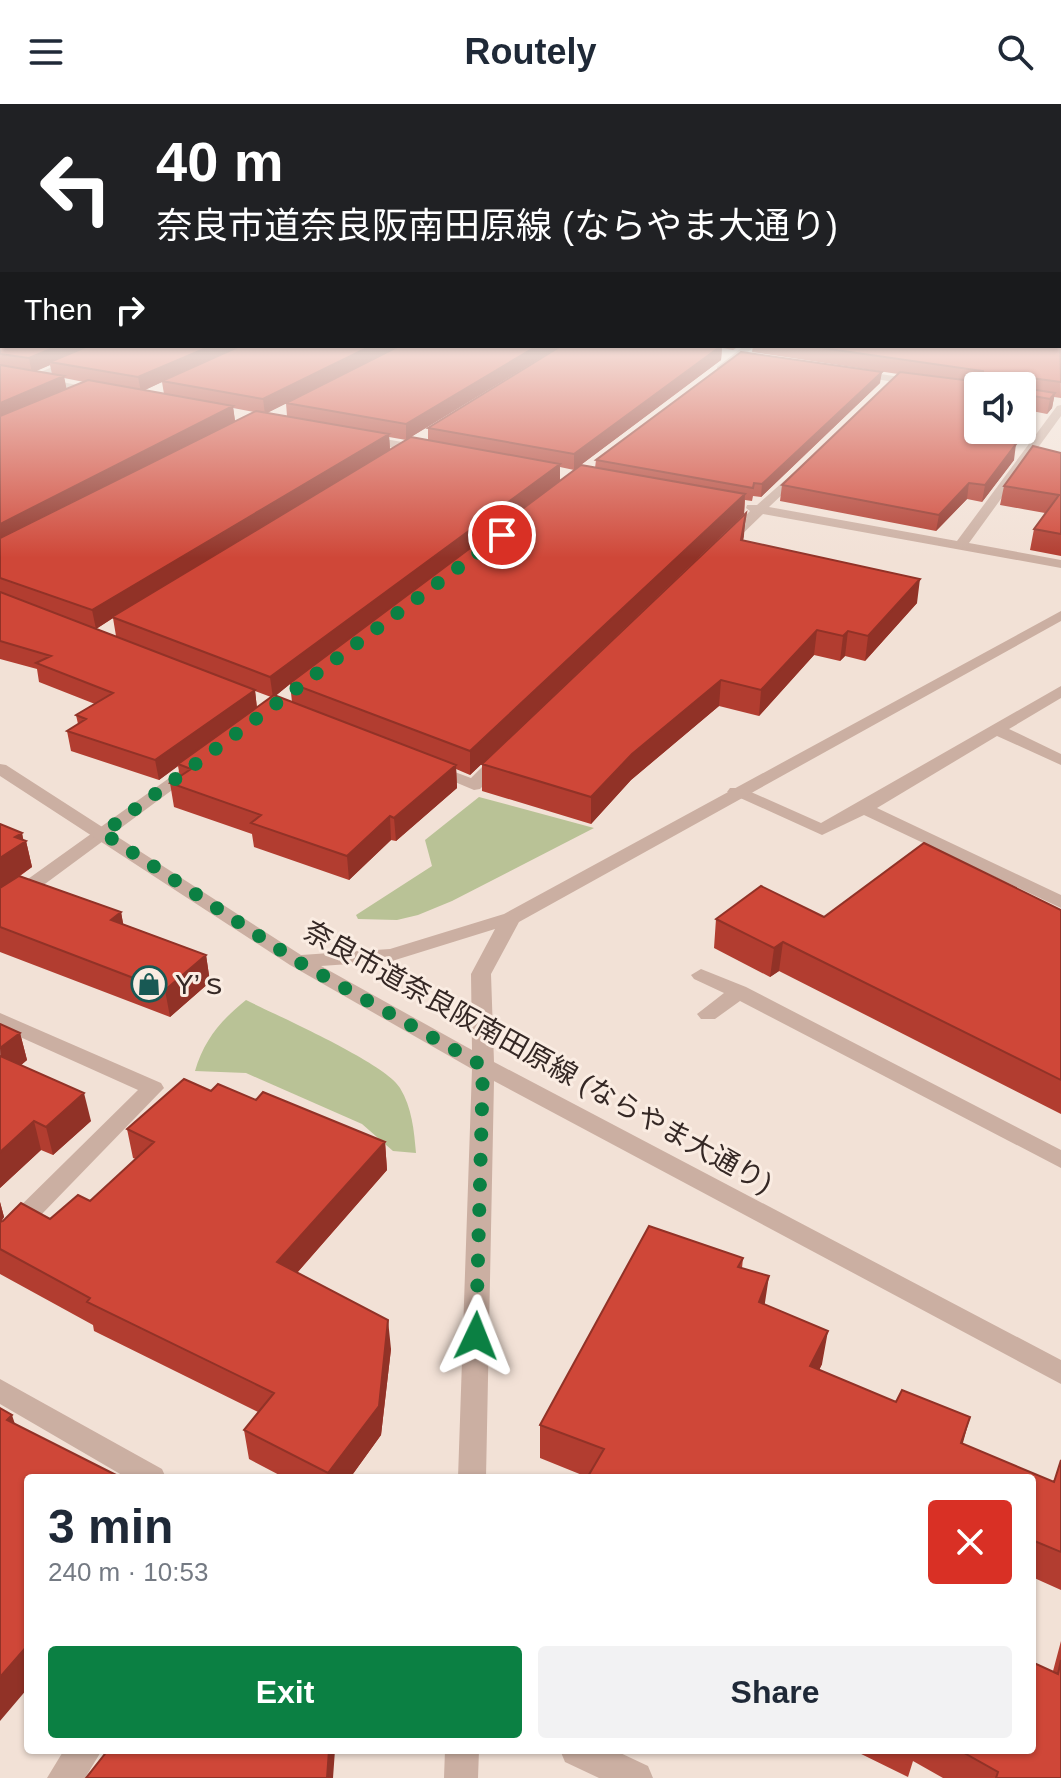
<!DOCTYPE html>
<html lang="en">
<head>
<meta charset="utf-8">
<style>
	:root { --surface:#fff; --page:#f2f2f3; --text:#1f2937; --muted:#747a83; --accent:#0b8043 }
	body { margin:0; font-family:Arial,"Noto Sans JP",sans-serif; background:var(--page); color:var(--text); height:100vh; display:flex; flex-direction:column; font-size:30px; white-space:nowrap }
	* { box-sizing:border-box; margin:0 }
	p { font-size:26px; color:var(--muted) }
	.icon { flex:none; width:44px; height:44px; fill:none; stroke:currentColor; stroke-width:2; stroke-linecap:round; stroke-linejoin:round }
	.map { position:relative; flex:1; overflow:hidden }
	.side { position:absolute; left:24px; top:1370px; width:1012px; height:280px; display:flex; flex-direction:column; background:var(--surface); border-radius:8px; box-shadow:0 2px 6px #0004 }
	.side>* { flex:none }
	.top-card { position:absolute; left:0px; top:0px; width:1062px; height:244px; box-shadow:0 2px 6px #0004; background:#202124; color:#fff; overflow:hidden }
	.buttons { position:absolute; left:964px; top:268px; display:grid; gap:16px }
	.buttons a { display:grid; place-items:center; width:72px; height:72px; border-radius:8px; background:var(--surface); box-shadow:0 2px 6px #0004; font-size:40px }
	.pin { position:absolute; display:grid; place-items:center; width:68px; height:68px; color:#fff; margin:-34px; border:4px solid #fff; border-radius:50%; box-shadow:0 2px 8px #0007 }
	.me { position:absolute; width:88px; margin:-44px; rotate:2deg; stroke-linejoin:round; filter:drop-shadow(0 0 6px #0008) }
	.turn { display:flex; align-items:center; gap:28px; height:168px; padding:0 24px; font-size:36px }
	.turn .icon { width:104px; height:104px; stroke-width:2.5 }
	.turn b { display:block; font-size:56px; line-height:68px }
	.then { display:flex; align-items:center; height:76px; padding:0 24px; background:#0003; gap:16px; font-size:30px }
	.round { display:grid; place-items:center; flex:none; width:84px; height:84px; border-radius:8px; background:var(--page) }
	.headline { display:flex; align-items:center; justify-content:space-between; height:136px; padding:0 24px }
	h1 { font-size:48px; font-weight:700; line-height:60px }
	.action { display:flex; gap:16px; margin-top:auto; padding:16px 24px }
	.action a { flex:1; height:92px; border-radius:8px; background:var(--accent); color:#fff; font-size:32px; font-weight:700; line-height:92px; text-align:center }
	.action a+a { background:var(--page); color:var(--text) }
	header { display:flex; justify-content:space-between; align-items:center; height:104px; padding:0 24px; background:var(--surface); font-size:36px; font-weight:700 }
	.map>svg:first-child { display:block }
	.green { fill:#b9c296 }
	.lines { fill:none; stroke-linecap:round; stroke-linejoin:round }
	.minor { fill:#cbafa2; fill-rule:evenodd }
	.tertiary { fill:#cbafa2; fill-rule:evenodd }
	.wall { fill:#b23d30; fill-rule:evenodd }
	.shaded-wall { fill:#913227 }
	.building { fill:#cf4738; stroke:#913227; stroke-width:2 }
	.route { stroke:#0b8043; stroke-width:14; stroke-dasharray:0 25.2 }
	.labels { text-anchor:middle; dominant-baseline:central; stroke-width:6; stroke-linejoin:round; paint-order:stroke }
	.poi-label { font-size:28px; fill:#352825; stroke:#faece2; text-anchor:start }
	.street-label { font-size:28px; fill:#352825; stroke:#faece2 }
</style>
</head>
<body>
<header><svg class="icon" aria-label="menu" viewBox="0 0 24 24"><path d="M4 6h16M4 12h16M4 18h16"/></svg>Routely<svg class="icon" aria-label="search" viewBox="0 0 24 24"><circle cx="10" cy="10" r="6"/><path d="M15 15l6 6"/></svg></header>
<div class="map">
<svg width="1061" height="1674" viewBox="0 0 1061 1674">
	<rect width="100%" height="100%" fill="#f2e1d6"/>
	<!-- green -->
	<path class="green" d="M479,693L594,724L452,797L418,811L397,816L358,815L356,811L432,762L425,736Z
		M246,896C276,911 387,960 400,984C412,1004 414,1026 416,1049L393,1047L362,1020L246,969L195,967C204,936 221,916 246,896Z"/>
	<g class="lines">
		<!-- minor -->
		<path class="minor" d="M744,242H755L725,267H717V263Z
			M0,266L98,285L103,288L98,291L0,272Z
			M855,266L919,276L924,279L919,282L851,271V267Z
			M1061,301V312L969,439L1061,456V464L763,410L733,439L721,436L750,407L746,404L747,401H757L800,363L806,367L804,370L769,403L957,437L1057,302Z
			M362,331L425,342L431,346L425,350L358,337V333Z
			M1061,582V594L1009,625L1061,650V661L997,632L877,704L1061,791V804L864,711L822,731L727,688L730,684H742L821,719Z
			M500,650L508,655L506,659L480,685L474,686L424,665L433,660L471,674L494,651Z
			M200,652L206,653L209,657L206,661L7,808L0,810V795Z
			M701,865L746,883L1061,1046V1064L740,897L715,915H701L697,910L724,889L694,875L691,871Z
			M0,909L161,979L164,984L9,1144L0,1146V1122L138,986L0,924Z
			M0,1275L162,1365L166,1374H127L0,1300Z
			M64,1646H102L85,1674H47Z
			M560,1646H614L648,1662L653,1674H599L565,1658Z"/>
		<!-- tertiary -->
		<path class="tertiary" d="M102,242H116L33,277L24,275Z
			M1061,507V517L519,818L491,870L494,958L1061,1256V1280L494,977L486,1374H458L472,965L290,861L0,672V660L6,661L301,851L390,845L504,810ZM495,825L471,870L472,946L321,862L392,857Z
			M445,1646H479L478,1674H444Z"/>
	</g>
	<!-- wall -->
	<path class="wall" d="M0,219L2,242H560L406,336L389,333L390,346L428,336V324L561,242H739L733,246L722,244L721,256L574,366L560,363V377L595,364L596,356L880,279L761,393L753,392L752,397L745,396L744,410L470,671L456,665L457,684L396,737L391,736L349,776L254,743L252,730L174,703L170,679L180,673L178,662L159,676L71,647L67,627L78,620L76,611L95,600L39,578L37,565L0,555ZM50,261L52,270L35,267ZM64,274L84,278L66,285ZM162,278L164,290L144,286ZM307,289L286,299L287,312L267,309ZM233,304L254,308L235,317ZM113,514L116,532L96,525ZM290,580L292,598L275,592ZM255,587L271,593L257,604Z
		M1060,219L1061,294L1054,293L1052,304L1047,310L1022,305V282H978L995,326L993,333L1014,356L982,398L967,395L936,427L780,397L782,381L898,270L752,248L753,242H1060Z
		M1061,349V452L1030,446L1034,425L1045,409L1000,401L1004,382Z
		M744,431L743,436L917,499L865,557L845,552L840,557L814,551L759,612L719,602L631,676L591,720L482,687V660Z
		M0,720L22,729L23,736L26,737L32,763L20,772L121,808L123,820L206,851L210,878L170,913L0,848Z
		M1061,806V1010L779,867L770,873L714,844L716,815Z
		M20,929L27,956L21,961L91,1017L53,1051L41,1046L0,1084Z
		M211,987L256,996L385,1038L387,1066L297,1169L391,1245L381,1331L350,1374H285L249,1355L244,1326L258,1308L94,1227L93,1221L0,1170V1098L4,1113L1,1118L50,1115L90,1097L136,1055L133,1054L127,1025Z
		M743,1154L742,1164L765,1201L822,1260L819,1266L963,1340L1054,1378L1061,1356V1486L1032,1473V1374L587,1373L540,1354V1321Z
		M1061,1537V1674H943L913,1657L908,1673L853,1646H1032Z"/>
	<!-- shaded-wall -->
	<path class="shaded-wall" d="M58,242H94L50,258V261L32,269L29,254Z
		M211,242H245L162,277V278L141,288L138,273Z
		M371,242H400L265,310L263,295Z
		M537,242H560L406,336V320Z
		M722,242L721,256L574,366V350Z
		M882,268L880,279L761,393L762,380Z
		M64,272L67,287L0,316V299Z
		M1055,289L1052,304L1047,310L1050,295Z
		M233,302L235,317L0,439V420Z
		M389,330L390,346L112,513L113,514L96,525L92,506Z
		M1016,340L1014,356L982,398L985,381Z
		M560,360V377L290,579V580L273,594L270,573Z
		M969,379L967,395L936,427L939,411Z
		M745,390L744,410L470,671V647Z
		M746,409L744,431L739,459L741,436Z
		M920,475L917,499L865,557L868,532Z
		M817,526L814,551L759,612L761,586Z
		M848,527L845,552L840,557L843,532Z
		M721,576L719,602L631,676L591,720V693L632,650Z
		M255,586L257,605L178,660V662L159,676L155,656Z
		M456,661L457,684L396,737L394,714Z
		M390,712L391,736L349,776L347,752Z
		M22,729L24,739L26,737L32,763L1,784L0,792V754L15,733Z
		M121,808L126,835L111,816Z
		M783,838L779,867L770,873L774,844Z
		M206,851L210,878L170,913L165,886Z
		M20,929L27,956L1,978L0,944Z
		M84,989L91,1017L53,1051L46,1023Z
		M34,1017L41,1046L0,1084V1048Z
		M385,1038L387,1066L281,1187L277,1158Z
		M0,1098L4,1113L0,1119Z
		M769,1172L764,1205L759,1198Z
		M388,1216L391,1245L381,1331L350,1374H328V1369Z
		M828,1227L822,1260L805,1295L810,1262Z
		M12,1311L22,1342L7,1316Z
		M970,1313L961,1346V1339Z
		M28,1541V1584L0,1617V1573Z
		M329,1646H335L333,1674H327Z"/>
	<!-- building -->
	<path class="building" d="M0,219H2V242H58L29,254L0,250Z
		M1060,232L1061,278L1023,273L1024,284L1055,289L1050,295L1022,290V282H978V326H994L992,333L1016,340L985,381L969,379L939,411L782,381L900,268L980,278L983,275V267L808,242H1060Z
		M88,242H211L138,273L50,258Z
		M240,242H371L263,295L162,277Z
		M399,242H537L406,320L286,299Z
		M561,242H721L574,350L428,324Z
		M741,248L882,268L762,380L754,379L753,384L596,356Z
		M0,261L64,272L0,299Z
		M88,276L233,302L0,420V312Z
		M256,307L389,330L92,506L0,474V434Z
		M411,333L560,360L270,573L112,513Z
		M1033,342L1061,349V430L1034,425L1059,391L1004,382Z
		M581,361L745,390L470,647L290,579Z
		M746,409L741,436L920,475L868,532L848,527L843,532L817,526L761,586L721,576L632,650L591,693L482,660Z
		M0,488L255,586L155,656L67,627L86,615L76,611L113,589L36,559L51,552L0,537Z
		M274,591L456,661L394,714L390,712L347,752L251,719L261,711L170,679L191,665L178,660Z
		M0,720L22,729L15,733L26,737L0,754Z
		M924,739L1061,806V976L783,838L774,844L716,815L761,782L824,813Z
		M19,772L121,808L111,816L206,851L165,886L0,823V784Z
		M0,920L20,929L0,944Z
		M0,952L84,989L46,1023L34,1017L0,1048Z
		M184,975L211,987L218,980L256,996L263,988L385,1038L277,1158L388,1216L379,1302L328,1369L244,1326L274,1289L87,1198L90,1194L0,1145V1118L3,1117L21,1099L50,1115L78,1091L90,1097L154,1038L127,1025Z
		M649,1122L743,1154L738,1163L769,1172L759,1198L828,1227L810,1262L896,1298L902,1286L970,1313L961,1339L1054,1378L1061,1356V1448L1032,1436V1374H587L604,1345L540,1321Z
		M0,1304L12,1311L7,1316L122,1374H28V1541L0,1573Z
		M1061,1556V1674H996L998,1668L959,1646H1032V1558L1058,1570Z
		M108,1646H329L327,1674H86Z"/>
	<!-- sky -->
	<linearGradient id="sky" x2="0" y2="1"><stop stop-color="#79b3d0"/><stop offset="0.48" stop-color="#f9f2ed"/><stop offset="1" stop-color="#f9f2ed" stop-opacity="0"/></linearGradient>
	<rect width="1061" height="454" fill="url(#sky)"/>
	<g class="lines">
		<!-- route -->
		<path class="route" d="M476,1232L483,962L297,857L103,729L502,431"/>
	</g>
	<!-- icons -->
	<defs>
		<symbol id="shop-ring" viewBox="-11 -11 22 22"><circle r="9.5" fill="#faece2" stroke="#185954" stroke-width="1.5"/><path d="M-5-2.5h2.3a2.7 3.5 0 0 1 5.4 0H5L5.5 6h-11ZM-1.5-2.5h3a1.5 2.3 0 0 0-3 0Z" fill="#185954"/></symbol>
	</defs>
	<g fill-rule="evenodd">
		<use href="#shop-ring" x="129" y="860" width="40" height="40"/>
	</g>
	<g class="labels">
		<!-- poi labels -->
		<g class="poi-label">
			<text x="175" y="880">Y’ｓ</text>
		</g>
		<!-- street labels -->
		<g class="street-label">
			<text transform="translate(538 953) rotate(29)">奈良市道奈良阪南田原線 (ならやま大通り)</text>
		</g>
	</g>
</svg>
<div class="buttons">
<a><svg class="icon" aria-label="sound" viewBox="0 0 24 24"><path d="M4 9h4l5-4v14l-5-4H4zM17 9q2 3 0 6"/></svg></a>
</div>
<div class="pin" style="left:502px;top:431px;background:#d93025"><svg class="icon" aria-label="arrive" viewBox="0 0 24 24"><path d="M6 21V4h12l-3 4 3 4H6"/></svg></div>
<svg class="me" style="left:476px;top:1232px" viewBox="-20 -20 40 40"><path d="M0-17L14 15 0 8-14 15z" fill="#0b8043" stroke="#fff" stroke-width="4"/></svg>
<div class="top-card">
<div class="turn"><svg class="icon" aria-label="left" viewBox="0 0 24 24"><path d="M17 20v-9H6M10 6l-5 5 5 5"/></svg><div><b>40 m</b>奈良市道奈良阪南田原線 (ならやま大通り)</div></div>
<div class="then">Then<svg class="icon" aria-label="right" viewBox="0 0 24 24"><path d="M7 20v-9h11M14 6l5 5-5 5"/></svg></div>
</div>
<section class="side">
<div class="headline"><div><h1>3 min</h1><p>240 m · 10:53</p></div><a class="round" style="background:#d93025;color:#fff"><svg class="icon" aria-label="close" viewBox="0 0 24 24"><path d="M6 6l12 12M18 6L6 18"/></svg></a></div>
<div class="action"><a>Exit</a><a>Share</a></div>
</section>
</div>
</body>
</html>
